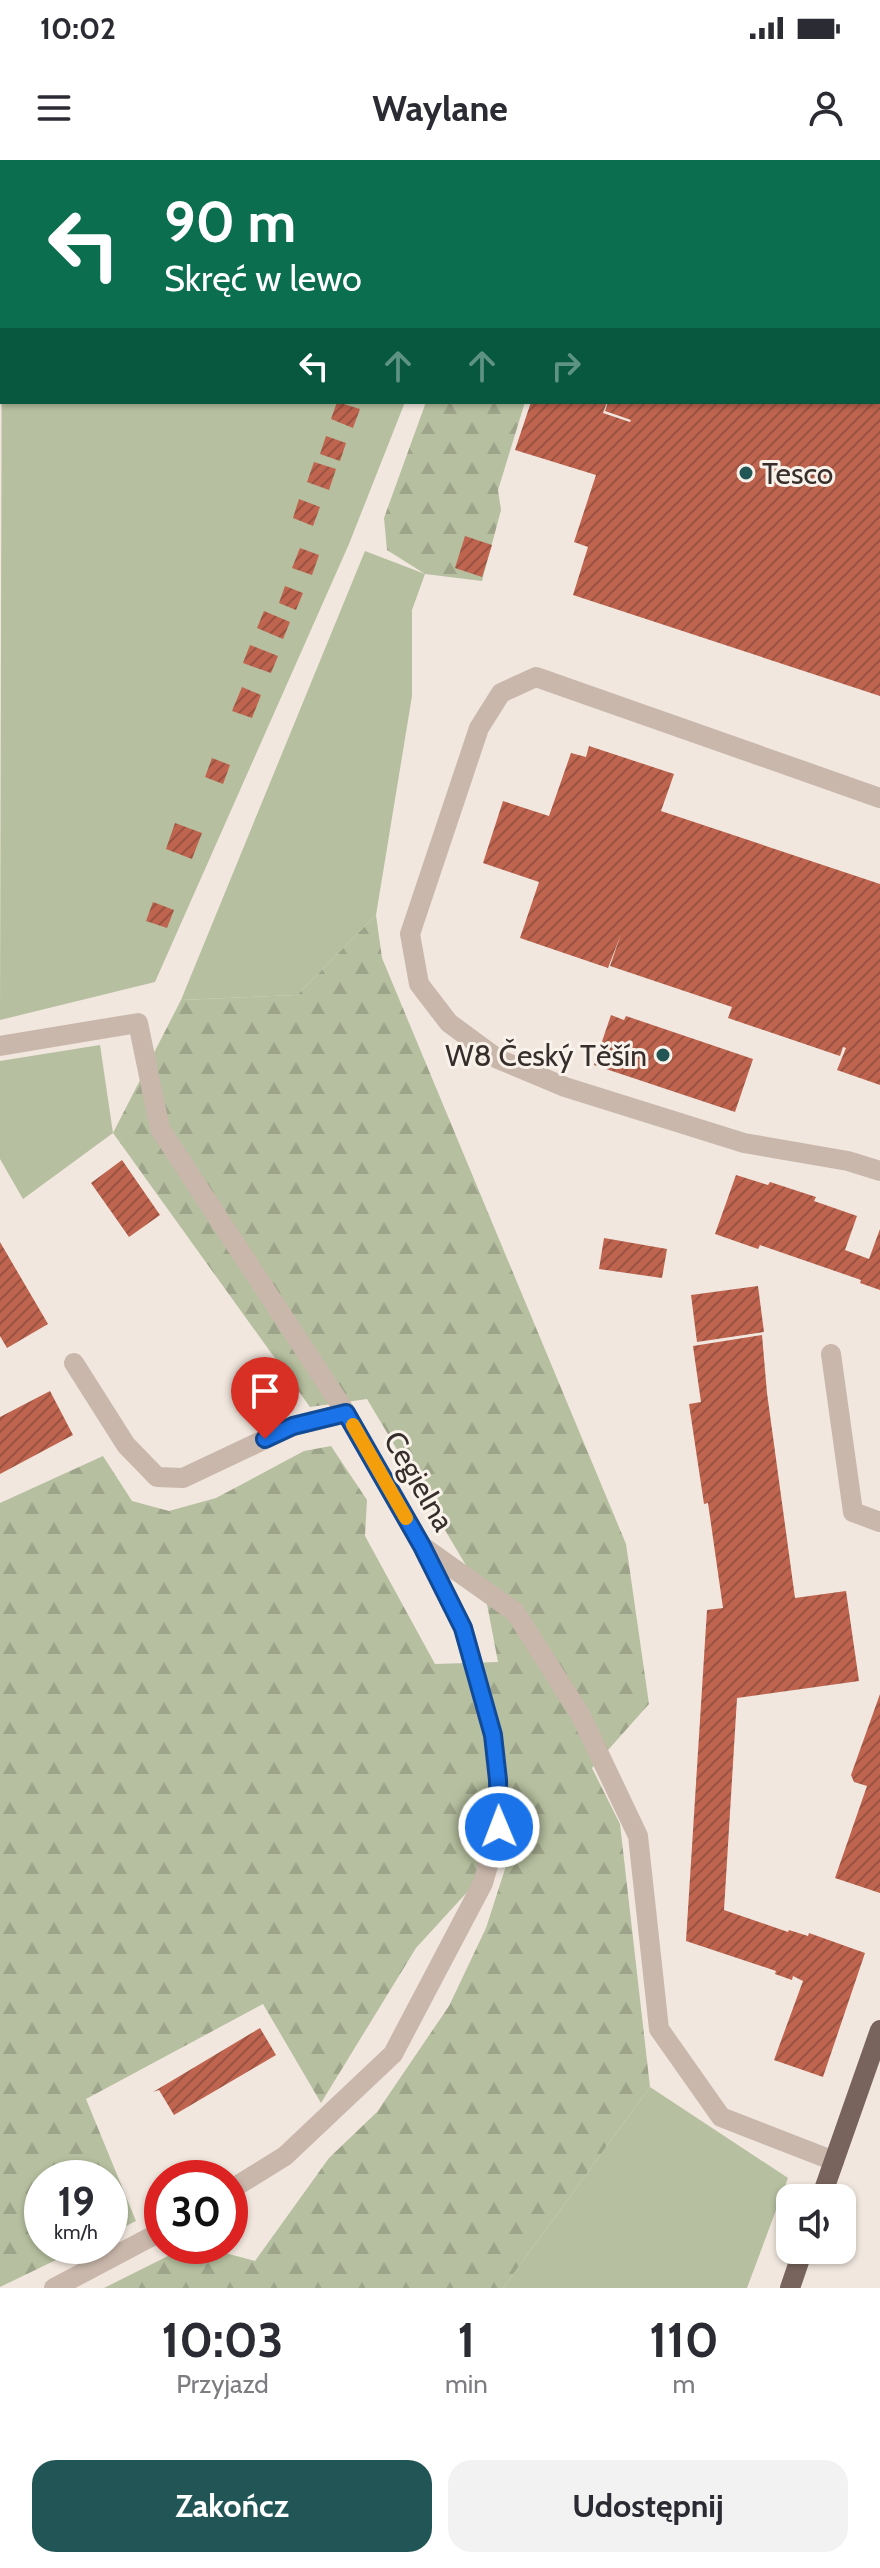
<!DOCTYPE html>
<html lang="pl">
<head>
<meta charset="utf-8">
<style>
	:root { --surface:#fff; --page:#f2f2f3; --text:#2b2b33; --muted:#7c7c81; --accent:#215556 }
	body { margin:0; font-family:Cabin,sans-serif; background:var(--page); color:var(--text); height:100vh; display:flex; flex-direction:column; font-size:30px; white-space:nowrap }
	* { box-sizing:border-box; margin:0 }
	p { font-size:26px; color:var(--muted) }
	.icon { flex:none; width:44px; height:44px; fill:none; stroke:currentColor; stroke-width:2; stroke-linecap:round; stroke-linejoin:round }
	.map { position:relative; height:2128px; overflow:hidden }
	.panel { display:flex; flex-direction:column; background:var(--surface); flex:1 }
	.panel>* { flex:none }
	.top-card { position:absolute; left:0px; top:0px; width:880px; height:244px; box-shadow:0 2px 6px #0004; background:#0b6e4f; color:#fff; overflow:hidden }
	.buttons { position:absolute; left:776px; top:2024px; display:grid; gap:16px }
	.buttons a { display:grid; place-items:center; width:80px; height:80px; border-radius:16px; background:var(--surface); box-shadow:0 2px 6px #0004; font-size:40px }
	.speed { position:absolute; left:24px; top:2000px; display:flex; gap:16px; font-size:40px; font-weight:700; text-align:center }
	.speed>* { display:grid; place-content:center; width:104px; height:104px; border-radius:50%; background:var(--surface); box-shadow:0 2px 6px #0004; line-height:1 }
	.speed small { font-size:20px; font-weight:400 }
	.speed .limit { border:12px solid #d22; background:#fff; color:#111 }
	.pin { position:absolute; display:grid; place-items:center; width:68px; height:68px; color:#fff; margin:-82px -34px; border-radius:50% 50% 50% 0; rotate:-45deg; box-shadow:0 0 8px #0007 }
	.pin .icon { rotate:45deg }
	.me { position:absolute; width:88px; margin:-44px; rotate:359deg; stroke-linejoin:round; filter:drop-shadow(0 0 6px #0008) }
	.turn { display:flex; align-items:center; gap:28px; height:168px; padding:0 32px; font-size:36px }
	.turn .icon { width:104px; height:104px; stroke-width:2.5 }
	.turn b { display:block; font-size:56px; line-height:68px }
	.lanes { display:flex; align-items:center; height:76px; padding:0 32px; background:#0003; justify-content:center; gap:40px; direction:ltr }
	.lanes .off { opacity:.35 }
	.eta { display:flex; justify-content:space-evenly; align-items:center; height:136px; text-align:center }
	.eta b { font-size:48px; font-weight:700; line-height:56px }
	.cta { display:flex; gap:16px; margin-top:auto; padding:16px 32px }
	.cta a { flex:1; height:92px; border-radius:24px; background:var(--accent); color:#fff; font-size:32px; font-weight:700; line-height:92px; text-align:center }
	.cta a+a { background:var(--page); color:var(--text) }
	.status { display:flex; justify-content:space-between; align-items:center; height:56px; padding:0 40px; background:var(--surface); direction:ltr }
	.status svg { height:22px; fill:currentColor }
	header { display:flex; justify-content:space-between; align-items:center; height:104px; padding:0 32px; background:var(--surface); font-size:36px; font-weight:700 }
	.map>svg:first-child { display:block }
	.green { fill:#b6bf9f }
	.forest { fill:url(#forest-firs) }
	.building { fill:url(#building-hatch) }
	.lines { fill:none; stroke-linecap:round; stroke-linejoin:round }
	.minor { stroke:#c9b7ab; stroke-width:20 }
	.major { stroke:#78645c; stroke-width:20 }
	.route-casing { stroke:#114b97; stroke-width:20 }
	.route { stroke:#1a73e8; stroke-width:14 }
	.slow { stroke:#f59e0b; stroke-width:14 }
	.poi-dot { fill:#215556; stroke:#f9f2ea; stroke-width:3 }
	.labels { text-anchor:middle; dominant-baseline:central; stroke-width:6; stroke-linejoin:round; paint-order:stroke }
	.poi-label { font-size:30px; fill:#372d2a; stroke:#f9f2ea; text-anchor:start }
	.street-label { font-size:30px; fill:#372d2a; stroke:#f9f2ea }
</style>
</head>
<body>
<div class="status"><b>10:02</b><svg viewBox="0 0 49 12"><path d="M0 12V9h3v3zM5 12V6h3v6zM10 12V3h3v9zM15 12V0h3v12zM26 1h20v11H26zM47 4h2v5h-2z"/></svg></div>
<header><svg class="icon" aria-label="menu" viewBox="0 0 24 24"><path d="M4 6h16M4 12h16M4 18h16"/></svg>Waylane<svg class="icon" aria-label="person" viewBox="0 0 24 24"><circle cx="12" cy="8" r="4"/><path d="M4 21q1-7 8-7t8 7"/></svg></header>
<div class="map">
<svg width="880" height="2128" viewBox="0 0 880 2128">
	<defs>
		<pattern id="forest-firs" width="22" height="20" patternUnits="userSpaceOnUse" patternTransform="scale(2)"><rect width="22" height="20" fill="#b6bf9f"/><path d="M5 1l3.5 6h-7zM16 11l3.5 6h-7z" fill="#9da489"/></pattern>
		<pattern id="building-hatch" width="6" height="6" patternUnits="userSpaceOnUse" patternTransform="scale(2)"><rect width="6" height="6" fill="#be644f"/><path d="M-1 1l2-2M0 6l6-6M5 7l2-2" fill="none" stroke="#9b5342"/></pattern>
	</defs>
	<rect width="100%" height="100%" fill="#f1e7de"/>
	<!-- green -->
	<path class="green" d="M206,0H435L202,2Z
		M2,99V242H405L349,384L155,822L0,860Z
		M365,391L425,414L412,450V536L376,755L297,835L181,840Z
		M100,885L113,973L23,1039L0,999V901Z
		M650,1927L788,2018L747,2128H503Z"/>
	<!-- forest -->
	<path class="forest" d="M0,0H206L2,2L0,100Z
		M435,0H607L435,2Z
		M426,242H525L498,330L501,350L482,421L425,414L387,390L384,358Z
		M376,755L382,798L626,1384L649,1544L592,1608L620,1664L650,1927L503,2128H104L188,2086H199L255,2101L329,1998L377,1952L449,1846L486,1768L514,1681L416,1788L321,1943L263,1844L86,1939L136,2061L110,2074V2018H42V2086H85L0,2127V1343L103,1296L132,1341L169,1351L216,1338L304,1291L331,1286L367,1340L365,1376L435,1504L498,1502L486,1439L367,1239L310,1247L113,973L181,840L297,835Z"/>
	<!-- building -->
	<path class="building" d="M337,242L360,249L353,268L331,259Z
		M531,242H607L603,253L630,262L631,260L605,251L608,242H880V536L573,435L588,387L574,382L596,315L515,290Z
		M326,276L346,283L340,301L320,294Z
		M314,302L336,309L329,330L307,322Z
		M299,339L320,347L313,366L293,358Z
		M465,376L492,385L482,417L455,408Z
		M300,388L319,395L312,415L292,408Z
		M285,426L303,433L296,450L279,443Z
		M264,451L290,462L283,479L257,468Z
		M250,485L278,496L271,513L243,503Z
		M242,527L261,535L252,558L232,551Z
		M589,586L674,614L661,651L880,724V925L837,910L846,888L843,887L840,896L728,858L732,847L610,806L621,774L608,808L520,778L539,722L483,703L503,641L549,656L571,593L586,597Z
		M212,598L230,605L223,624L205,617Z
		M175,663L202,673L192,699L166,689Z
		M153,742L174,750L167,768L146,761Z
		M611,855L624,860L626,856L753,899L735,952L594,905Z
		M122,1000L160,1055L129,1077L91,1023Z
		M736,1015L768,1025L770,1022L816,1037L814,1041L857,1056L845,1090L869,1099L880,1069V1130L860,1123L861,1120L760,1085L758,1089L715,1074Z
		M604,1078L667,1089L662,1118L599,1109Z
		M0,1082L48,1164L7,1188L0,1176Z
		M758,1126L764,1172L697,1182L691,1135Z
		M762,1175L767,1233L795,1438L846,1431L859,1521L737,1538L724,1750L788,1772L789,1770L808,1776L809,1773L865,1793L823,1917L774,1900L803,1821L793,1816L792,1820L775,1814L776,1811L686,1781L707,1450L723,1448L708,1343L704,1344L689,1244L701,1242L693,1186Z
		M50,1231L73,1275L0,1314V1257Z
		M880,1534V1733L835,1718L867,1626L854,1622L851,1615Z
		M260,1868L276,1895L174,1955L159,1930L153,1932Z"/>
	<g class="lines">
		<!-- minor -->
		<path class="minor" d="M880,638L536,517L501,533L479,568L410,774L419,824L449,863L498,899L565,927L744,983L848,1001L880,1011
			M0,886L138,863L160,969L346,1253L422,1386L463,1468L493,1575L498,1620L499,1667L483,1723L393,1894L285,1996L230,2030
			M831,1194L853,1352L880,1362
			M74,1203L126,1285L157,1317L183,1318L293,1266L346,1253
			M426,1389L515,1452L580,1554L638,1676L659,1869L721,1957L834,2001
			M54,2128L162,2071"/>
		<!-- major -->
		<path class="major" d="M821,2038L880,1870
			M790,2128L803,2090"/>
	</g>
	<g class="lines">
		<defs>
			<path id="route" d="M265,1279L293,1266L346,1253L422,1386L463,1468L493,1575L498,1620L499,1667"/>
		</defs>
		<!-- route casing -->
		<use href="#route" class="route-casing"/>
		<!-- route -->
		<use href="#route" class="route"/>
		<!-- slow -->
		<path class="slow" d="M353,1265L406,1358"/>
	</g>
	<!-- markers -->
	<g class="poi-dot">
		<circle cx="746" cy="313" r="8"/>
		<circle cx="663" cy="895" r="8"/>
	</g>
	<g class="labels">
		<!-- poi labels -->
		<g class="poi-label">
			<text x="762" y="313">Tesco</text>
			<text x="647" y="895" text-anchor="end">W8 Český Těšín</text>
		</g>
		<!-- street labels -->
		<g class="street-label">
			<text transform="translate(419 1321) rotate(60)">Cegielna</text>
		</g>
	</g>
</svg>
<div class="buttons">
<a><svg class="icon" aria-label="sound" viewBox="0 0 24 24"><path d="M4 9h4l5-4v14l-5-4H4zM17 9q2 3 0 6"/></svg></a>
</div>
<div class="speed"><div>19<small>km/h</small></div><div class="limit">30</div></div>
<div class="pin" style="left:265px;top:1279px;background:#d93025"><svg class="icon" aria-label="arrive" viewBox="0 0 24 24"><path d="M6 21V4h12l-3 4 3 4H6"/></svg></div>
<svg class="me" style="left:499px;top:1667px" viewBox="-20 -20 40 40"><circle r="17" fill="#1a73e8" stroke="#fff" stroke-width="3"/><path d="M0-11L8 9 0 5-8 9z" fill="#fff"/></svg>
<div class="top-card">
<div class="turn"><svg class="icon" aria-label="left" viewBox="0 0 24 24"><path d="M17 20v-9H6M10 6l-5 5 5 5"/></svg><div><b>90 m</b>Skręć w lewo</div></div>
<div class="lanes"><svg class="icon" aria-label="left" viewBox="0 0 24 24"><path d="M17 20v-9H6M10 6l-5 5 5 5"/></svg><svg class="icon off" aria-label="ahead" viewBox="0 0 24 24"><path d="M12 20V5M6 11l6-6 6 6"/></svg><svg class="icon off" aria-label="ahead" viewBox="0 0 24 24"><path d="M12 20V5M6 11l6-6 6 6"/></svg><svg class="icon off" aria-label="right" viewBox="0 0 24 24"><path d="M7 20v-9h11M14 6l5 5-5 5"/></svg></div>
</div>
</div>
<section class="panel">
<div class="eta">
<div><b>10:03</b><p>Przyjazd</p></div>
<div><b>1</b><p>min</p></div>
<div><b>110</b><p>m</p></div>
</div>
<div class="cta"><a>Zakończ</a><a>Udostępnij</a></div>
</section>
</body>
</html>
